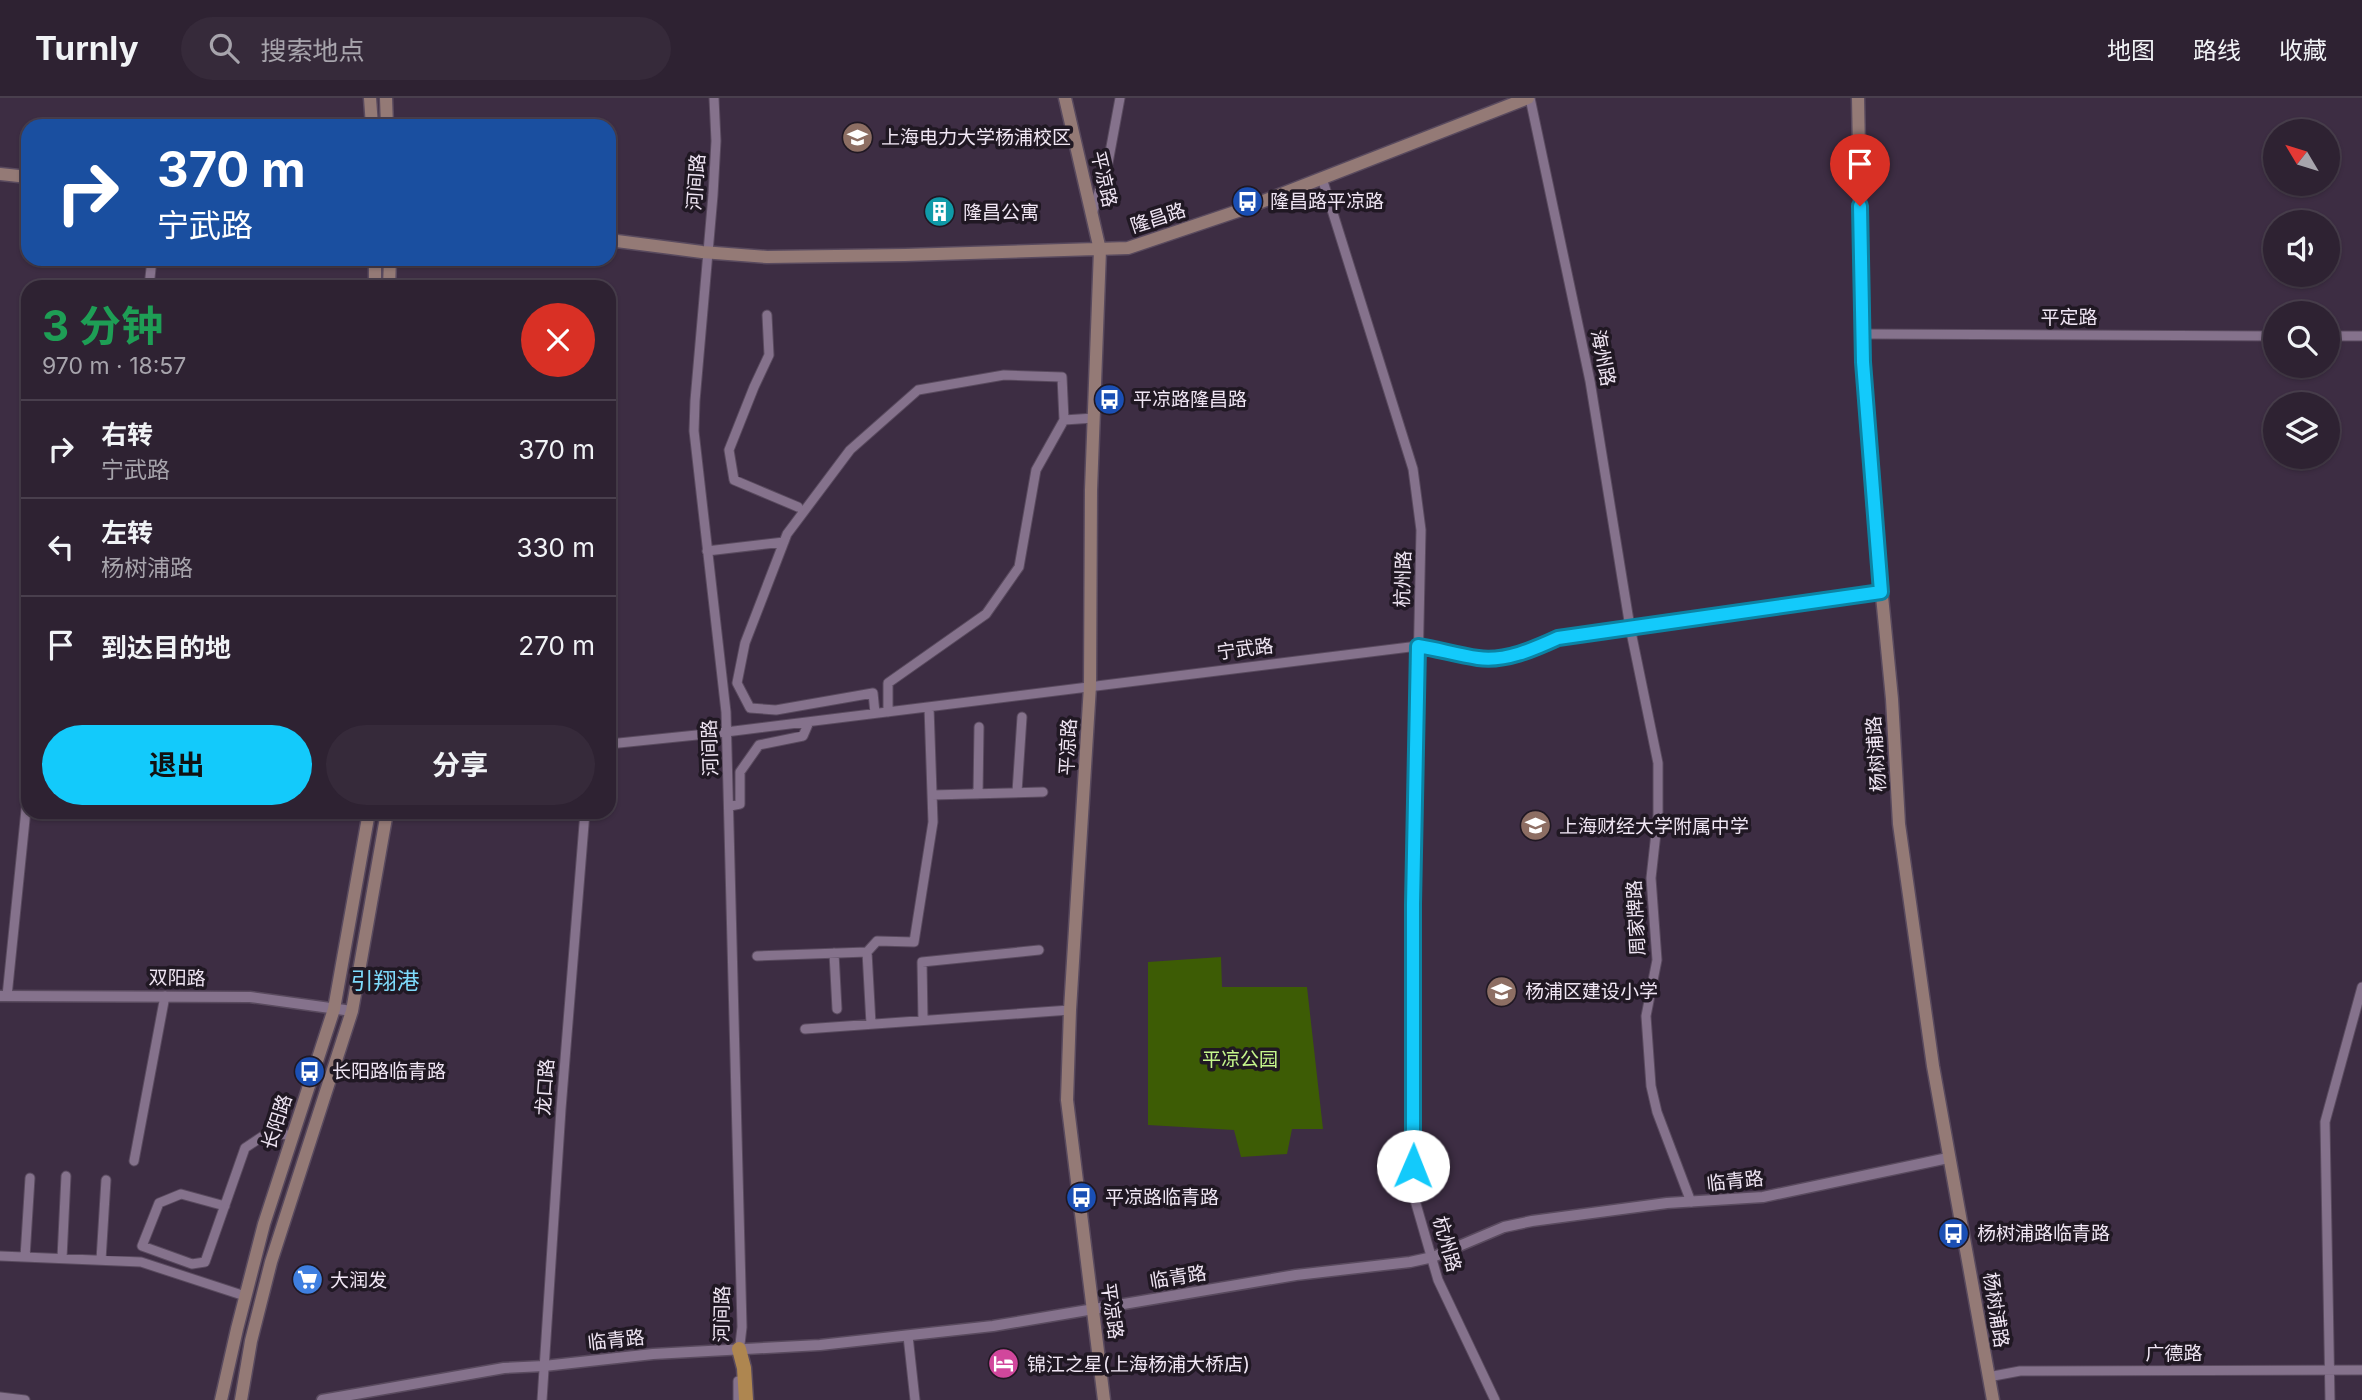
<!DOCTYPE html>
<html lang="zh">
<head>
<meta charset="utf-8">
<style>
	:root { --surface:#2e2232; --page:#362a3a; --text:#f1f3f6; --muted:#a7a4ac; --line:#493f4d; --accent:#13cafb }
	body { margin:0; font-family:Inter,"Noto Sans SC",sans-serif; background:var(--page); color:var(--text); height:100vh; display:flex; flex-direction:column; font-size:26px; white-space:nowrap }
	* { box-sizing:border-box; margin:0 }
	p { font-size:23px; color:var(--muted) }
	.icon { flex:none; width:38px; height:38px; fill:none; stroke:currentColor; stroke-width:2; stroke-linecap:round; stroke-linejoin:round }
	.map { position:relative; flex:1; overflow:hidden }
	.panel { position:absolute; left:21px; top:182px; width:595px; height:539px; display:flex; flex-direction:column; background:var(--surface); border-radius:21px; box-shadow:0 2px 5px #0004,0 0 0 2px var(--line) }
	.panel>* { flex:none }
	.top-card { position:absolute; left:21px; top:21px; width:595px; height:147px; border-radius:21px; box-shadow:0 2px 5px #0004,0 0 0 2px var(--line); background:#1a4fa0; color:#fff; overflow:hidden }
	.needle { width:46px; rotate:308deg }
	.buttons { position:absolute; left:2263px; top:21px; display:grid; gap:14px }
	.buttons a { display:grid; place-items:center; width:77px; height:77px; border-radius:50%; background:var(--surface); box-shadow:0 2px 5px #0004,0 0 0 2px var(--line); font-size:35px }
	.pin { position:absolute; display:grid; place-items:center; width:60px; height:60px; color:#fff; margin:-72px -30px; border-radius:50% 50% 50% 0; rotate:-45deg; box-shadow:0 0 7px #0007 }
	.pin .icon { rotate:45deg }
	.me { position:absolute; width:77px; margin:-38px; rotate:1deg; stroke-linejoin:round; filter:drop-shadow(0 0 5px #0008) }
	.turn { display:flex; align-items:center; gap:24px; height:147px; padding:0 21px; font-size:32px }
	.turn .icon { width:91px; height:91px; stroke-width:2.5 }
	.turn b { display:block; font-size:49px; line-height:60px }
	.round { display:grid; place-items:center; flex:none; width:74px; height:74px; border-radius:37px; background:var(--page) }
	.headline { display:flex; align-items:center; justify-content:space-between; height:119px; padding:0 21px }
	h1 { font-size:42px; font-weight:700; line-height:52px; color:#1e9e55 }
	.primary-button { display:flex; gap:14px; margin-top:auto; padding:14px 21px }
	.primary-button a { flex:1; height:80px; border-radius:42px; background:var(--accent); color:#111; font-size:28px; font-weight:700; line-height:80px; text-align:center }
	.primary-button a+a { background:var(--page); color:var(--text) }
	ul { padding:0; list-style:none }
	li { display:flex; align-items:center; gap:21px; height:98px; padding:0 21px; border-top:2px solid var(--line) }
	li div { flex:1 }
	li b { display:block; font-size:26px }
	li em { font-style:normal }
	header { display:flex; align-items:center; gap:42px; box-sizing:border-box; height:98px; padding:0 35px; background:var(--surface); border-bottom:2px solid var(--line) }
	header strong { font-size:33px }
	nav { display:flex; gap:38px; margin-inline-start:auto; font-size:24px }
	.search { width:490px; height:63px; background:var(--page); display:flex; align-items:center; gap:18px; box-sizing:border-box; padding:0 24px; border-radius:38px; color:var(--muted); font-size:26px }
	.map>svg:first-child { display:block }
	.green { fill:#3d5c05 }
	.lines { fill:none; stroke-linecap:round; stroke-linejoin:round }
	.minor-casing { stroke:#594a5e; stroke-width:11 }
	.tertiary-casing { stroke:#594a5e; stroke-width:13 }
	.secondary-casing { stroke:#594a5e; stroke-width:15 }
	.trunk-casing { stroke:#594a5e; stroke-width:17 }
	.minor { stroke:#85728c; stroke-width:9 }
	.tertiary { stroke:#85728c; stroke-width:10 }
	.secondary { stroke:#947a76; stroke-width:12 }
	.trunk { stroke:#ae8650; stroke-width:14 }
	.route-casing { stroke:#0c83a3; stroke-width:18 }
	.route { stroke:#13cafb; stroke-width:12 }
	.labels { text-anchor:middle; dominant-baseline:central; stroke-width:7; stroke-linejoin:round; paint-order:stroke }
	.poi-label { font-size:19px; fill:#efe5f3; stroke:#201823; text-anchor:start }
	.street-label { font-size:19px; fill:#efe5f3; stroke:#201823 }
	.park-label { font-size:19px; fill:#c5f68c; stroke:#201823 }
	.quarter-label { font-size:23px; fill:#7edbfc; stroke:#201823 }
</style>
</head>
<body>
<header>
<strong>Turnly</strong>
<div class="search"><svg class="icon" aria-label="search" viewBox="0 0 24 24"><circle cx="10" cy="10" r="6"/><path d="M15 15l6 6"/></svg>搜索地点</div>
<nav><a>地图</a><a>路线</a><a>收藏</a></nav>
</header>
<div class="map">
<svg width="2362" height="1302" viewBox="0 0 2362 1302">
	<rect width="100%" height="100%" fill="#3d2d43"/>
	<!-- green -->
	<path class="green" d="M1221,859L1222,889H1307L1323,1031H1292L1287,1056L1241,1059L1234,1032L1148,1027V864Z"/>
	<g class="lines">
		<defs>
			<path id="minor" d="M714,0L716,43L713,97L695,303L694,333L726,614L742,1229L739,1255
				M1530,0L1590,283L1630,529L1658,665V717L1651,780L1657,862L1646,918L1651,988L1657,1014L1691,1104
				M1322,80L1413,371L1421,432L1413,806L1412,1092L1438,1182L1495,1302
				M1093,113L1108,65L1120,0
				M149,189L152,161
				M767,217L769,257L754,289L729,352L734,382L798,409
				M1862,236L2275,238
				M2328,238H2362
				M707,453L784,444
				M888,614V585L986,516L1019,469L1036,372L1064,322L1094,320
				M875,615L873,595L776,612L750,610L737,585L745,545L787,436L850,352L918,292L1004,277L1062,279L1064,322
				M609,646L726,634L1418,548C1438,550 1457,557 1478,560C1504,564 1534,551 1558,540L1881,494
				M1017,694L1022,619
				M978,696L979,629
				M932,697L1043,694
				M730,708L740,706V674L759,647L803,638L809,624
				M867,854L871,926
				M834,855L837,911
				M757,858L867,854L877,843L914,844L933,724L929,609
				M7,898L28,692
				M923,922L922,864L1039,852
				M805,931L1070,912
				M134,1063L165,898
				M225,1108L181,1096L159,1105L142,1148L192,1166L205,1164L245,1050L269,1034L293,1038
				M0,1158L141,1164L245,1198
				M25,1159L30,1080
				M62,1160L66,1078
				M101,1162L106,1082
				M908,1238L915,1302
				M1988,1279L2020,1273L2362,1272
				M0,1299L25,1302
				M542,1302L561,1011L585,714
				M738,1302V1283
				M2330,1302L2325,1024L2362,889"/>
			<path id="tertiary" d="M0,898L250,899L352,913
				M322,1302L504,1270L544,1268L653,1256L820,1247L993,1228L1296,1177L1410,1164L1433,1159L1504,1129L1532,1123L1667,1105L1763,1099L1948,1060"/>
			<path id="secondary" d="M370,0L372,28
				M386,0L387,28
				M1065,0L1100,152L1091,392L1090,588L1070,912L1067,1002L1104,1302
				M1858,0L1863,264L1873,405L1892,601L1899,726L1933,968L1993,1302
				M0,76L28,79
				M609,142L702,154L767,159L905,157L1128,150L1238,113L1528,0
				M375,189V161
				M389,189L390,161
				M221,1302L237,1231L264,1126L334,911L369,714
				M241,1302L251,1243L271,1164L352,913L387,714"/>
			<path id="trunk" d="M739,1251L744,1270L746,1302"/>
		</defs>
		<!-- minor casing -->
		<use href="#minor" class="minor-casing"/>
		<!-- tertiary casing -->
		<use href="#tertiary" class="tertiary-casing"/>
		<!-- secondary casing -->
		<use href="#secondary" class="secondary-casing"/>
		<!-- trunk casing -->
		<use href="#trunk" class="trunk-casing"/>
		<!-- minor -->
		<use href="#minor" class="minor"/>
		<!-- tertiary -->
		<use href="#tertiary" class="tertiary"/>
		<!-- secondary -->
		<use href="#secondary" class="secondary"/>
		<!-- trunk -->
		<use href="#trunk" class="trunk"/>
	</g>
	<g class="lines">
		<defs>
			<path id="route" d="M1413,1068V806L1418,548C1438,551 1457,557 1478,560C1505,564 1534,551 1558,540L1881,494L1863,264L1860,108"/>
		</defs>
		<!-- route casing -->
		<use href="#route" class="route-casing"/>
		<!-- route -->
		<use href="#route" class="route"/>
	</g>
	<!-- icons -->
	<defs>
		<symbol id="school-disc" viewBox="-11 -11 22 22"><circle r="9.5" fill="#8d6e63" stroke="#201823"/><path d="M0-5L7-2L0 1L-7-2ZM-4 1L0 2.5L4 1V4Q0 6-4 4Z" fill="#fff"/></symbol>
		<symbol id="bus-disc" viewBox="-11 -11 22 22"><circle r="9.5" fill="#1a4fb4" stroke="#201823"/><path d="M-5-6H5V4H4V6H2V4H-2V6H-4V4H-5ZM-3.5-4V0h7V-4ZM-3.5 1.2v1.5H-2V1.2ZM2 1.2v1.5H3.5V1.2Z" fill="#fff"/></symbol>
		<symbol id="building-disc" viewBox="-11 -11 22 22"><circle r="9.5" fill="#0f9aa8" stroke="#201823"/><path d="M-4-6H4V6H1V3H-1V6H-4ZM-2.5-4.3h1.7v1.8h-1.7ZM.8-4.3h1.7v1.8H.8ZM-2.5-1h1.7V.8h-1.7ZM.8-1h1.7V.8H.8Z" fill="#fff"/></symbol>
		<symbol id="supermarket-disc" viewBox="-11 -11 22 22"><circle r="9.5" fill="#3f7fe0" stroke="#201823"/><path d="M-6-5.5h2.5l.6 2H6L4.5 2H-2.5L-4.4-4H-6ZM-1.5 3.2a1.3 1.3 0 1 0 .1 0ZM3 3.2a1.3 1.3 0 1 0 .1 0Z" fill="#fff"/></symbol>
		<symbol id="hotel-disc" viewBox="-11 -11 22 22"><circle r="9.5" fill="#d1479c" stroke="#201823"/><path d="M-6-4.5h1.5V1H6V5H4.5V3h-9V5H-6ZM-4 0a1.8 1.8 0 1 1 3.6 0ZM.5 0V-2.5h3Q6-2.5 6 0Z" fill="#fff"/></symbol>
	</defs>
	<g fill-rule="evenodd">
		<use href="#school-disc" x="840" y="22" width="35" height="35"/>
		<use href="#bus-disc" x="1230" y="86" width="35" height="35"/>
		<use href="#building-disc" x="922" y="96" width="35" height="35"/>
		<use href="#bus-disc" x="1092" y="284" width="35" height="35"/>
		<use href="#school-disc" x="1518" y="710" width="35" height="35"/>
		<use href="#school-disc" x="1484" y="876" width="35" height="35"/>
		<use href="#bus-disc" x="292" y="956" width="35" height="35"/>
		<use href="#bus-disc" x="1064" y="1082" width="35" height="35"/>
		<use href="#bus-disc" x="1936" y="1118" width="35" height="35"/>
		<use href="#supermarket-disc" x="290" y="1164" width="35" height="35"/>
		<use href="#hotel-disc" x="986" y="1248" width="35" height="35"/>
	</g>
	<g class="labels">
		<!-- poi labels -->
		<g class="poi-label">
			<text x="881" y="39">上海电力大学杨浦校区</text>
			<text x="1270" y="103">隆昌路平凉路</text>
			<text x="963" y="114">隆昌公寓</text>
			<text x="1133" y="301">平凉路隆昌路</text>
			<text x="1559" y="728">上海财经大学附属中学</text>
			<text x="1525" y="893">杨浦区建设小学</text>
			<text x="332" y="973">长阳路临青路</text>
			<text x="1105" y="1099">平凉路临青路</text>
			<text x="1977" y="1135">杨树浦路临青路</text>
			<text x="330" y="1182">大润发</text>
			<text x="1027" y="1266">锦江之星(上海杨浦大桥店)</text>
		</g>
		<!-- street labels -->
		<g class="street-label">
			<text transform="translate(1104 81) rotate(77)">平凉路</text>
			<text transform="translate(696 84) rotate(-86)">河间路</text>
			<text transform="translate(1158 120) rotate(-18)">隆昌路</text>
			<text x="2069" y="219">平定路</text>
			<text transform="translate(1603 260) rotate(79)">海州路</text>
			<text transform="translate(1403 481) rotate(-88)">杭州路</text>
			<text transform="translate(1245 551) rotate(-7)">宁武路</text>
			<text transform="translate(1068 649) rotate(-87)">平凉路</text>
			<text transform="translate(710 650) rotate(-92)">河间路</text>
			<text transform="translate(1876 656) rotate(-94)">杨树浦路</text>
			<text transform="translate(1636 820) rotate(-93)">周家牌路</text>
			<text transform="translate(177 880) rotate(1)">双阳路</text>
			<text transform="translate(545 989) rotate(-86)">龙口路</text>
			<text transform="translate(277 1024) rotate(-72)">长阳路</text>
			<text transform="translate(1735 1083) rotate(-6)">临青路</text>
			<text transform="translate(1447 1146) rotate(74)">杭州路</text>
			<text transform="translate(1178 1179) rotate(-9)">临青路</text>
			<text transform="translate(1996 1212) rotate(81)">杨树浦路</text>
			<text transform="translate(1112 1213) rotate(82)">平凉路</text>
			<text transform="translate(722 1216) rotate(-89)">河间路</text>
			<text transform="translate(616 1242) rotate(-6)">临青路</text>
			<text x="2174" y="1255">广德路</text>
		</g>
		<!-- park labels -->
		<g class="park-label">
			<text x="1240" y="961">平凉公园</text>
		</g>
		<!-- quarter labels -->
		<g class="quarter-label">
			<text x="385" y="883">引翔港</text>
		</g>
	</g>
</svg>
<div class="buttons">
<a><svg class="needle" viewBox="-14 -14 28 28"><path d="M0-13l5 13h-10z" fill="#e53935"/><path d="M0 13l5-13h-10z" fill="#a7a4ac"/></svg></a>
<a><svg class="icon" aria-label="sound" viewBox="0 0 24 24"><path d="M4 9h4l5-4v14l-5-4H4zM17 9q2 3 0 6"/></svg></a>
<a><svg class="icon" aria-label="search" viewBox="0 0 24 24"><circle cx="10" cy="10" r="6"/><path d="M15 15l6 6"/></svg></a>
<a><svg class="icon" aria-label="layers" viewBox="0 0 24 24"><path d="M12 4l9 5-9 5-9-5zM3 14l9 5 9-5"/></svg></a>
</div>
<div class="pin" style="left:1860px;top:108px;background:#d93025"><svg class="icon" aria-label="arrive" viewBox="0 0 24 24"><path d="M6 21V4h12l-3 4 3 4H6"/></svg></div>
<svg class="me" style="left:1413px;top:1068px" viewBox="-20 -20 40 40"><circle r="19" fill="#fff"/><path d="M0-13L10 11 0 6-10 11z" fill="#13cafb"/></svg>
<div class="top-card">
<div class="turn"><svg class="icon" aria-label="right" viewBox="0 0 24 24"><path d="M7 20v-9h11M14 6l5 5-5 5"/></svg><div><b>370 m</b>宁武路</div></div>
</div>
<section class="panel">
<div class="headline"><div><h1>3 分钟</h1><p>970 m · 18:57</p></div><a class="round" style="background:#d93025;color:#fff"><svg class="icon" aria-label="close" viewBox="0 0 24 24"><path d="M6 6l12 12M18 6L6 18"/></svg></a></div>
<ul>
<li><svg class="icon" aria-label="right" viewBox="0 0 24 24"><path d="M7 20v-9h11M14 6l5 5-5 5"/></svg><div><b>右转</b><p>宁武路</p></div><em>370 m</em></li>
<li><svg class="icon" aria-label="left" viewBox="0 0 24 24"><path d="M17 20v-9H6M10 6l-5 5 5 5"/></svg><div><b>左转</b><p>杨树浦路</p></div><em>330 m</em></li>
<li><svg class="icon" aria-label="arrive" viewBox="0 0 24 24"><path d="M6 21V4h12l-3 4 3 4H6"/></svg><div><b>到达目的地</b></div><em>270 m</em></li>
</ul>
<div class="primary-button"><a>退出</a><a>分享</a></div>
</section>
</div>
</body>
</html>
